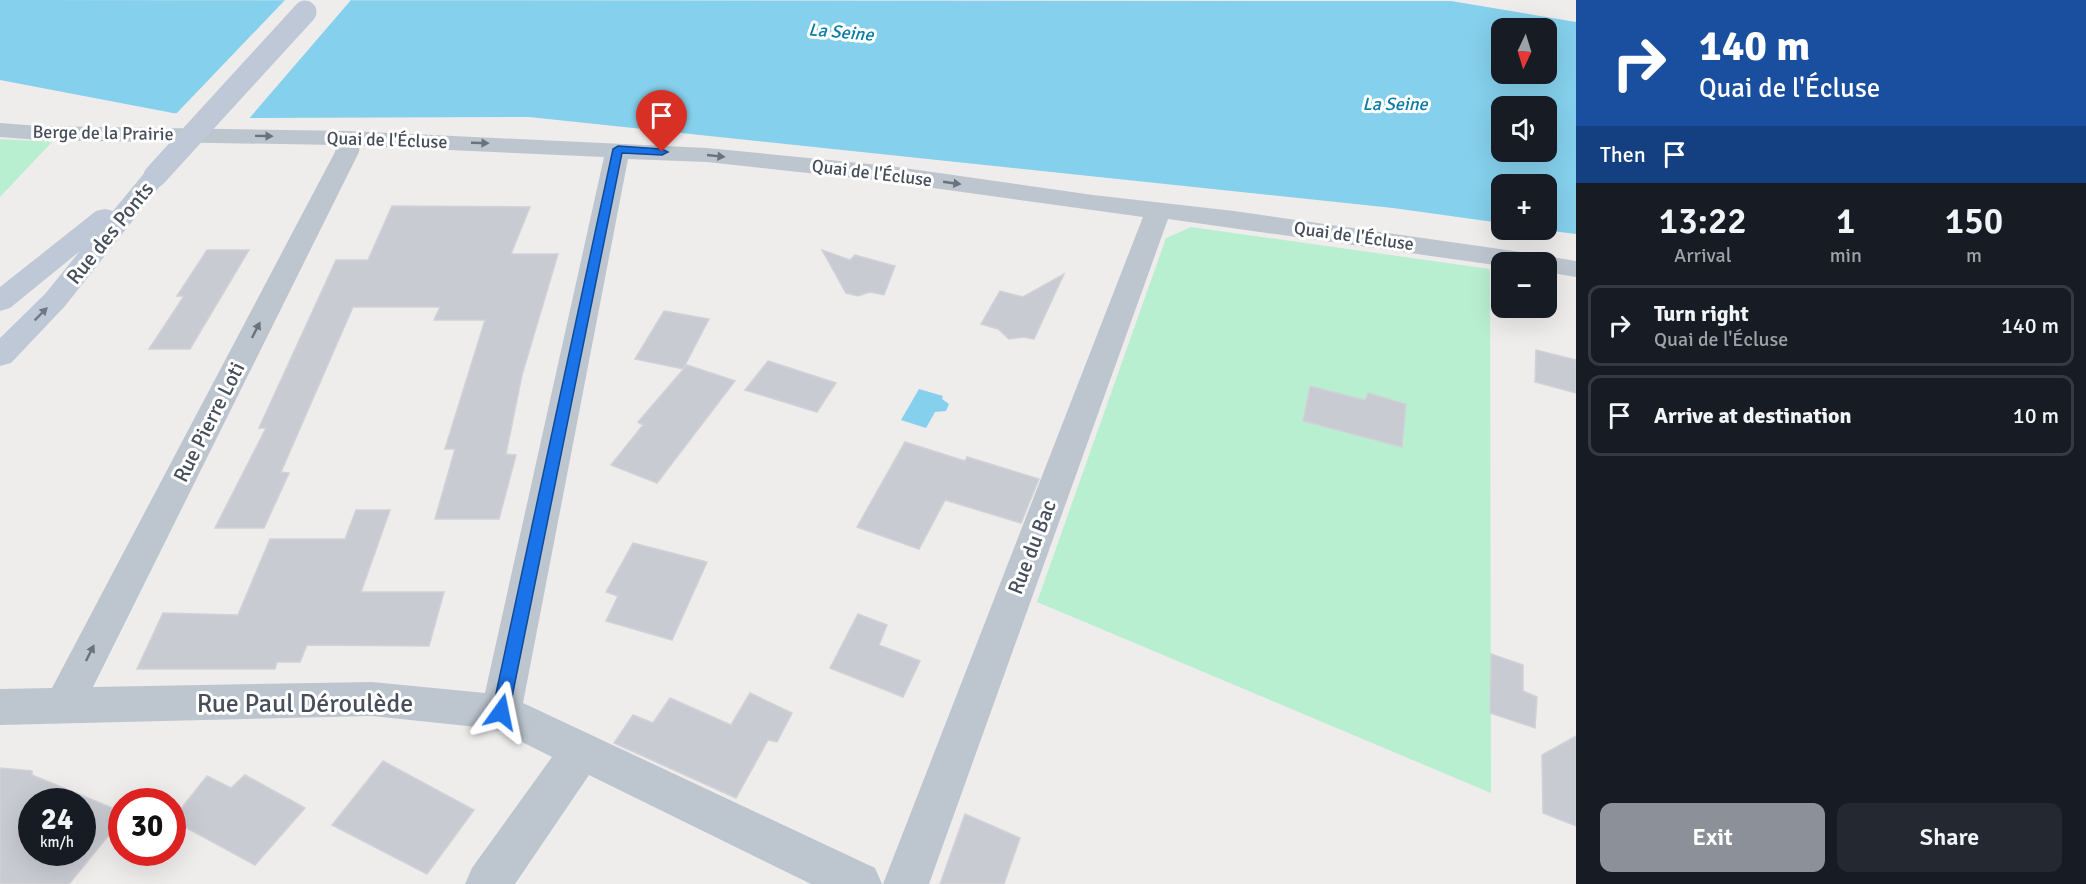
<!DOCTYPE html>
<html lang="en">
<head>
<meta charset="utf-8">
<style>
	:root { --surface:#171b24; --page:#242831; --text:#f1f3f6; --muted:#9ea1a6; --line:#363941; --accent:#8c9099 }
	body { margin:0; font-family:Signika,sans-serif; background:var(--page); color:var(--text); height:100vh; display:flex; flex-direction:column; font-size:22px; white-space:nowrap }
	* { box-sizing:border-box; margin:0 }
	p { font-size:20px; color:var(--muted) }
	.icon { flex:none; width:33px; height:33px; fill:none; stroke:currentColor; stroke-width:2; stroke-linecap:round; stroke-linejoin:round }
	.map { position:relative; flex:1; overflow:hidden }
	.panel { display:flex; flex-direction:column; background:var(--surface); width:510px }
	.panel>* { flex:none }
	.banner { background:#1a4fa0; color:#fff; overflow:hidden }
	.needle { width:39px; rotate:184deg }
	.tools { position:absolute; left:1491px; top:18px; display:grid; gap:12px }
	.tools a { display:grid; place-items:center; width:66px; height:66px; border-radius:12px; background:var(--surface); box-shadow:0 6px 24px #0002; font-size:30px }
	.speed { position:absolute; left:18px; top:788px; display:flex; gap:12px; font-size:30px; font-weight:700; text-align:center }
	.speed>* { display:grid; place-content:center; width:78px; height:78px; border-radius:50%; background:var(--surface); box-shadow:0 6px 24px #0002; line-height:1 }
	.speed small { font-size:15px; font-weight:400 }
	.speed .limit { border:9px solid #d22; background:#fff; color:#111 }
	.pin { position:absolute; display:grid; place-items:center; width:51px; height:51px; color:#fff; margin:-62px -26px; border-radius:50% 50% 50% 0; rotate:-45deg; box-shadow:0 0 6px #0007 }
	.pin .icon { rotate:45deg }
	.me { position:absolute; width:66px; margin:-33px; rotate:12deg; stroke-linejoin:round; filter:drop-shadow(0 0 4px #0008) }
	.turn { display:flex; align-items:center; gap:21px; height:126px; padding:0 24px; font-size:27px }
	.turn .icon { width:78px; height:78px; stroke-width:2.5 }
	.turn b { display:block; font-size:42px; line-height:51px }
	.then { display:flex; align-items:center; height:57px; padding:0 24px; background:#0003; gap:12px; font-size:22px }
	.eta { display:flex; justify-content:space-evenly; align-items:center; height:102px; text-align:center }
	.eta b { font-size:36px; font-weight:600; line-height:42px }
	.cta { display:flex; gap:12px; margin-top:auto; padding:12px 24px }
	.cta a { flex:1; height:69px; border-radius:12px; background:var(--accent); color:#fff; font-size:24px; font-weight:600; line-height:69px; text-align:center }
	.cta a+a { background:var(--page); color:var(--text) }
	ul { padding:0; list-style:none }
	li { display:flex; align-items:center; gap:18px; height:81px; margin:0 12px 9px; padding:0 12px; border:3px solid var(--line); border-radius:12px }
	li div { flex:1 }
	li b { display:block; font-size:22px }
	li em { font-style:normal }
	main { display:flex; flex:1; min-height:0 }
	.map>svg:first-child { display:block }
	.green { fill:#b9efd1 }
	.water { fill:#85d0ec; fill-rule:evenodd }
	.pier { fill:#efecec }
	.building { fill:#c9cbd2; stroke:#d0d2d8; stroke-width:1.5; fill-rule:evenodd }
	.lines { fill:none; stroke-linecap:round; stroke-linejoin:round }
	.street { fill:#bdc6cf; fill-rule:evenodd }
	.secondary { fill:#bec8d6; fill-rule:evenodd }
	.secondary-bridge { stroke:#bec8d6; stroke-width:23 }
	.oneway { fill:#69727d }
	.oneway2 { fill:#6f7985 }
	.route { fill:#1a73e8; stroke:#114b97; stroke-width:1.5 }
	.labels { text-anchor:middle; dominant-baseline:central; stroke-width:6; stroke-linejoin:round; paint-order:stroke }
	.far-water-label { font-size:18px; font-style:italic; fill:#0a7ca8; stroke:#fff }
	.far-street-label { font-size:18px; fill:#454e5a; stroke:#fff }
	.street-label { font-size:21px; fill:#454e5a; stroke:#fff }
	.near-street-label { font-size:26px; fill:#454e5a; stroke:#fff }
</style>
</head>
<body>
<main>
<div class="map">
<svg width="1576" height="884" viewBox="0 0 1576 884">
	<rect width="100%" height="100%" fill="#efecec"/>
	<!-- green -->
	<path class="green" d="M0,139L52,142L0,197Z
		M1191,227L1490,269L1491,793L1037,602L1166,238Z"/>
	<!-- water -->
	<path class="water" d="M0,0L1451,1L1576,22V234L1544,230H1546V184H1502L1501,223L1393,208L529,117L248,118L173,113L0,80ZM1502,28H1546V74H1502ZM1502,106H1546V152H1502Z
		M919,389L943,396L942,399L949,404L946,411L935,412L926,428L901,420Z"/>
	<!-- pier -->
	<path class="pier" d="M285,0H351L247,121L174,116Z"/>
	<!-- building -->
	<path class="building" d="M392,206L530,207L511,254H558L522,375L506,454L516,455L499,519H435L455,449H445L485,320H434L440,307H353L281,472L289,473L264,528H215L266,428H259L336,260H368Z
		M207,250H249L190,349H149L184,296H177Z
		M822,250L850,260L855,255L895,266L884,295L870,292L858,296L846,293Z
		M1064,274L1034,339L1023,337L1009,339L998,329L981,324L1000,291L1023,297Z
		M664,311L709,319L683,369L635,359Z
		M1536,350L1576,360V393L1535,382Z
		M768,361L836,383L817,412L745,390Z
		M687,365L735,381L657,483L611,465L643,425L638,422Z
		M1310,386L1365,400L1368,393L1406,404L1402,447L1303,421Z
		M905,442L965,461L967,457L1039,479L1021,523L945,500L919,549L857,527Z
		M356,510H390L361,592H444L429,646L307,645L300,662H277L275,669H137L163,613L238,615L270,539H345Z
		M633,543L707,562L672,640L606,621L618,596L606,592Z
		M858,614L887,625L879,645L920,661L903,697L830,668Z
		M1491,654L1523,665V691L1537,697L1535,728L1490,713Z
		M750,693L792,713L777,742L768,740L736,798L614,743L633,715L653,723L670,698L731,725Z
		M1576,736V826L1543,813L1542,755Z
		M383,761L474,810L427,874L332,825Z
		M0,768L32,771V775L122,812V819L69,884H0ZM32,801H82V852H32Z
		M245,775L305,808L255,865L172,820L207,776L231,788Z
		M965,814L1020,838L1004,884H940Z"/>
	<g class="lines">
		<!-- street -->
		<path class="street" d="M0,123L39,126L349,131L707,148L890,166L1093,195L1234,211L1534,254L1576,261V277L1546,272V262H1502V266L1168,219L929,884H883L1143,217L890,182L707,162L628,159L523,703L875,868L882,884H811L589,775L515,884H465L472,868L552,757L496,729L372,716L0,725V689L52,688L335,152L336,145L39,140L0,137ZM360,146L604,157L485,693L372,682L93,687L359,152Z"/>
		<!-- secondary -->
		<path class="secondary" d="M155,168L164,171L168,176L164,181L65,306L11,363L0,366V338L45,294L80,251L10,308L0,311V287L96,211L105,209L113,211L146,171Z"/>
		<!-- secondary-bridge -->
		<path class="secondary-bridge" d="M155,176L305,12"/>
	</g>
	<!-- one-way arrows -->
	<defs><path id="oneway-solid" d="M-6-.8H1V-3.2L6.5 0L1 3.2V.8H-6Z" transform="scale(1.5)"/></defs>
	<g class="oneway">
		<use href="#oneway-solid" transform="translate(264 136) rotate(1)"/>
		<use href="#oneway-solid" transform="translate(480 143) rotate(2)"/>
		<use href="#oneway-solid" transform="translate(716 156) rotate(6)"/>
		<use href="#oneway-solid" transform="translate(952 183) rotate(8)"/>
		<use href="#oneway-solid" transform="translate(256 330) rotate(-63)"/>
		<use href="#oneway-solid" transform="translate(90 653) rotate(-63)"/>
	</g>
	<use class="oneway2" href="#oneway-solid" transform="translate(41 314) rotate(-45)"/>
	<!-- route -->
	<path class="route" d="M618,146L662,149L668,152L662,155L622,153L509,712L507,717L501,719L495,717L492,712L613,149Z"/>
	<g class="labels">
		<!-- far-water labels -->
		<g class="far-water-label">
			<text transform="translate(841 32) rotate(5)">La Seine</text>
			<text x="1395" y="104">La Seine</text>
		</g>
		<!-- far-street labels -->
		<g class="far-street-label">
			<text transform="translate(103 133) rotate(1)">Berge de la Prairie</text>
			<text transform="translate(387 140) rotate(2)">Quai de l'Écluse</text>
			<text transform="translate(872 173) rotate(7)">Quai de l'Écluse</text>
			<text transform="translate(1354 236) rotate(8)">Quai de l'Écluse</text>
		</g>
		<!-- street labels -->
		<g class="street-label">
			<text transform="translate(110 233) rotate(-51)">Rue des Ponts</text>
			<text transform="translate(209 422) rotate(-63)">Rue Pierre Loti</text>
			<text transform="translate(1032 547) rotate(-69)">Rue du Bac</text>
		</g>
		<!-- near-street labels -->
		<g class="near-street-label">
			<text x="305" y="704">Rue Paul Déroulède</text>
		</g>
	</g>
</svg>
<div class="tools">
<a><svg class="needle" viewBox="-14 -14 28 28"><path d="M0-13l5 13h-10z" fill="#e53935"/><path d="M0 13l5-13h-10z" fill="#9ea1a6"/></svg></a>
<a><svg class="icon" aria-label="sound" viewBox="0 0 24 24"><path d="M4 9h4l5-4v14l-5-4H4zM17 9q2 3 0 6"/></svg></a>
<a>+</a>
<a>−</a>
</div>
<div class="speed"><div>24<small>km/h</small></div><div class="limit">30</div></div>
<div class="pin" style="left:662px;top:152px;background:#d93025"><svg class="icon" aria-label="arrive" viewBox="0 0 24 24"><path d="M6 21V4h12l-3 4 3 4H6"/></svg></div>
<svg class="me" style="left:501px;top:712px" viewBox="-20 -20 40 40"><path d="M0-17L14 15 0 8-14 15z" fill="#1a73e8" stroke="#fff" stroke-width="4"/></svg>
</div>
<section class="panel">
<div class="banner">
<div class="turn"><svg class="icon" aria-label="right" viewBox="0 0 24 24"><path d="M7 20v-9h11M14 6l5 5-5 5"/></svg><div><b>140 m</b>Quai de l'Écluse</div></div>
<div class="then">Then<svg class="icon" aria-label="arrive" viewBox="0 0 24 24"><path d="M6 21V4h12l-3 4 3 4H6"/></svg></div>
</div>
<div class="eta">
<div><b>13:22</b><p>Arrival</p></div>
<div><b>1</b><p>min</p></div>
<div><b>150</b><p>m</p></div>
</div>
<ul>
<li><svg class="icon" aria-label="right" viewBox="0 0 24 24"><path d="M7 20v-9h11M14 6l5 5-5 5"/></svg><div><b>Turn right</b><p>Quai de l'Écluse</p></div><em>140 m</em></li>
<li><svg class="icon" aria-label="arrive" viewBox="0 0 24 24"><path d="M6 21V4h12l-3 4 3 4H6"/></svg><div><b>Arrive at destination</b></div><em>10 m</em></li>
</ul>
<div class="cta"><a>Exit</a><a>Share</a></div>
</section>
</main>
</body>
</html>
